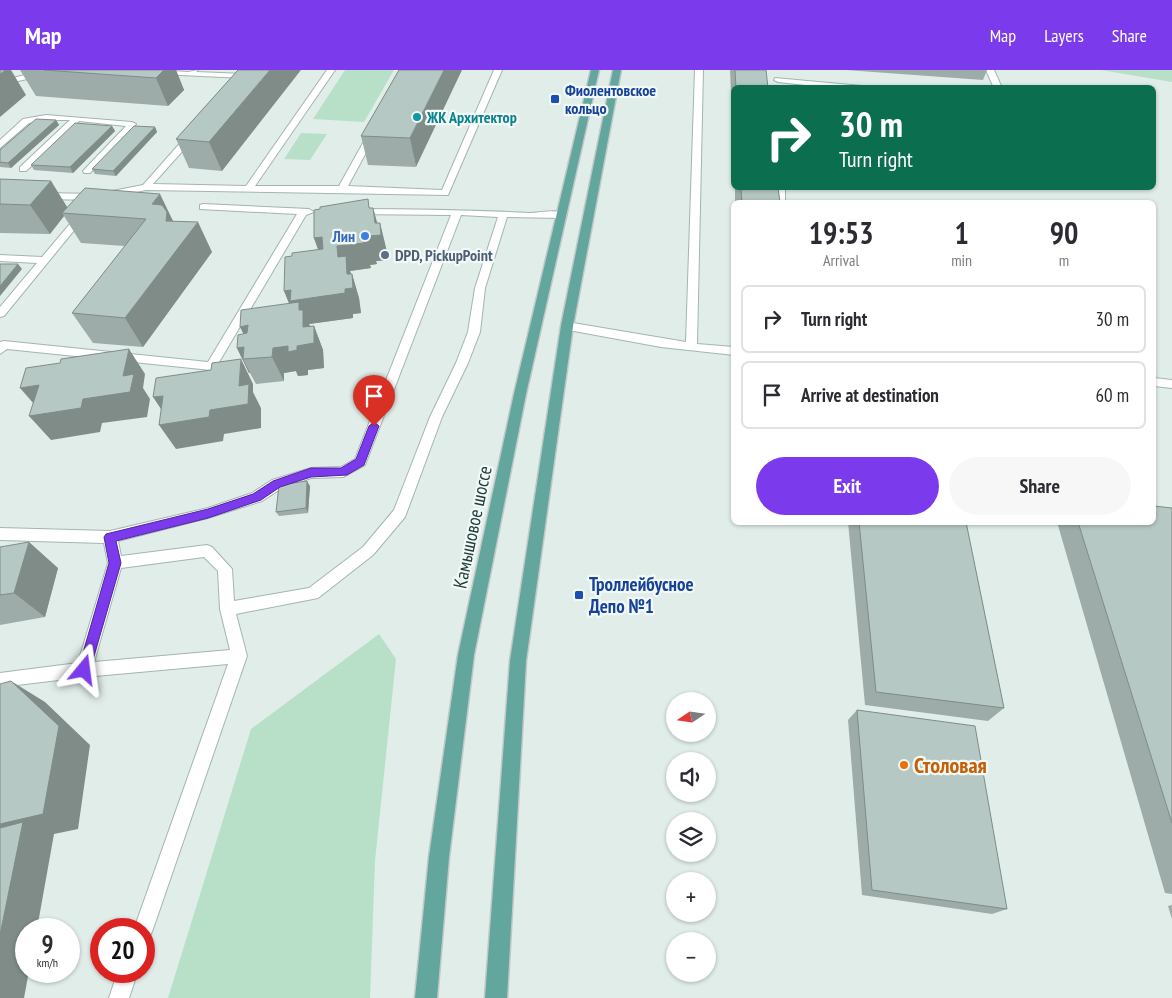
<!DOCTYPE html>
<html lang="en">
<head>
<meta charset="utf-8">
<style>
	:root { --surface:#fff; --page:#f7f7f7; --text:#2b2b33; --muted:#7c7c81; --line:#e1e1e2; --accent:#7c3aed }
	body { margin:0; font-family:"PT Sans Narrow",sans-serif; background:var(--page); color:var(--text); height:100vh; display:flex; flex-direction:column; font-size:19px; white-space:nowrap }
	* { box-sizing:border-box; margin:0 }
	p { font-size:16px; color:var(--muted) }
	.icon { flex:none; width:28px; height:28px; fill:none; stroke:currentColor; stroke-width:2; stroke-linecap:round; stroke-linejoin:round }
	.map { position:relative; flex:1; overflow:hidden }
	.sheet { position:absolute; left:731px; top:130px; width:425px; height:325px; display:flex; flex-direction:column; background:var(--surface); border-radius:8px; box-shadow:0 1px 4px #0004 }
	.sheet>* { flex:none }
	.banner { position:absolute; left:731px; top:15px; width:425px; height:105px; border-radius:8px; box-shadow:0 1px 4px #0004; background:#0b6e4f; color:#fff; overflow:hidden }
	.needle { width:32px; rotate:257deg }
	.controls { position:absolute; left:666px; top:622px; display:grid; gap:10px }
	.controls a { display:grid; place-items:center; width:50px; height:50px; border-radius:50%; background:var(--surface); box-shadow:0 1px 4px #0004; font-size:25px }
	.speed { position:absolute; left:15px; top:848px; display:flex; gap:10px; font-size:25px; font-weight:700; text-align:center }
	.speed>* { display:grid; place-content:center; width:65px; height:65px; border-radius:50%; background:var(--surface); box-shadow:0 1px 4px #0004; line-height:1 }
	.speed small { font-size:12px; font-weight:400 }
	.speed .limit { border:8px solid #d22; background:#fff; color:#111 }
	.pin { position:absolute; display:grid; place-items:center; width:42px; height:42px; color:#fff; margin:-51px -21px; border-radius:50% 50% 50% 0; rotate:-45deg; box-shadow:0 0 5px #0007 }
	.pin .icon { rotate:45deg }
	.me { position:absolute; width:55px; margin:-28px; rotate:16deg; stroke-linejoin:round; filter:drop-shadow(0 0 4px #0008) }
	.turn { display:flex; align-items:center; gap:18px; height:105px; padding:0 25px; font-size:22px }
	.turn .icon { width:65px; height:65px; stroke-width:2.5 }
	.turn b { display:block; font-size:35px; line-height:42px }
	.eta { display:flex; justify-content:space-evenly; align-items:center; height:85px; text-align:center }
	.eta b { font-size:30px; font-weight:700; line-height:35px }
	.button { display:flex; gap:10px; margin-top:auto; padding:10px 25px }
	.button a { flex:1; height:58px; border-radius:30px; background:var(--accent); color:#fff; font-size:20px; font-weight:700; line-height:58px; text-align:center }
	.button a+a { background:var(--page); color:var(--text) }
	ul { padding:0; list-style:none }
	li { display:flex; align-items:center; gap:15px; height:68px; margin:0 10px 8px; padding:0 15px; border:2px solid var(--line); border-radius:8px }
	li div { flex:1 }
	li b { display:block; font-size:19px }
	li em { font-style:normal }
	header { display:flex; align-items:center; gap:30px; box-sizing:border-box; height:70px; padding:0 25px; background:var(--accent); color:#fff }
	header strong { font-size:24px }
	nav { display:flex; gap:28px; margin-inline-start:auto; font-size:18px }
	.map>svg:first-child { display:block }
	.green { fill:#b8e0c9 }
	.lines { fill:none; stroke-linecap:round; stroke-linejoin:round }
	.service-casing { stroke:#a3b5b1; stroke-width:2 }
	.primary-casing { stroke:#c1c9c8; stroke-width:3 }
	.service { fill:#fff; fill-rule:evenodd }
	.primary { fill:#62a69e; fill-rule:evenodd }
	.wall { fill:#9daca8 }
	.shaded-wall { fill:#7f8c88 }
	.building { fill:#b6c8c3; stroke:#7f8c88 }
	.route { fill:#7c3aed; stroke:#51269a }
	.transit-dot { fill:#1a4fb4; stroke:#f2f9f7; stroke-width:2 }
	.culture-dot { fill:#0f9aa8; stroke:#f2f9f7; stroke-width:2 }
	.shop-dot { fill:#3f7fe0; stroke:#f2f9f7; stroke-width:2 }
	.service-dot { fill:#5c6f8a; stroke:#f2f9f7; stroke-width:2 }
	.food-dot { fill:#e8710a; stroke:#f2f9f7; stroke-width:2 }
	.labels { text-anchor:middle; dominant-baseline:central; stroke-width:4.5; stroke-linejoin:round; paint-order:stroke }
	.far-transit-label { font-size:16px; font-weight:bold; fill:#164399; stroke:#f2f9f7; text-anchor:start }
	.far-culture-label { font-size:16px; font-weight:bold; fill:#0d838f; stroke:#f2f9f7; text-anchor:start }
	.far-shop-label { font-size:16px; font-weight:bold; fill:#366cbe; stroke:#f2f9f7; text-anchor:end }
	.far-service-label { font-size:16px; font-weight:bold; fill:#4e5e75; stroke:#f2f9f7; text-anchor:start }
	.street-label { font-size:19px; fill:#203f3b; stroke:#f2f9f7 }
	.transit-label { font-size:19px; font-weight:bold; fill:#164399; stroke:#f2f9f7; text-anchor:start }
	.near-food-label { font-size:22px; font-weight:bold; fill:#c56008; stroke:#f2f9f7; text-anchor:start }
</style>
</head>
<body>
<header>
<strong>Map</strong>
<nav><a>Map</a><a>Layers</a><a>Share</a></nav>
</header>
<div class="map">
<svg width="1172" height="928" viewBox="0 0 1172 928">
	<rect width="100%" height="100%" fill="#e1ede9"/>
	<!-- green -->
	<path class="green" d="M345,0H394L364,52L313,49Z
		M1101,0H1172V12Z
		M301,63L327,64L310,90L284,89Z
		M379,564L396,589L375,791L370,928H168L251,659Z"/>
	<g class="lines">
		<defs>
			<path id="service" d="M158,0L188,2L198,0L196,2L244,4L248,6L244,8L159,4L155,2Z
				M327,0H335L255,116H339L368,64L372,61L376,64L348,116L442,120L494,0H502L448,125L146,120L97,130L43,129L38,126L43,123L97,124L143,115L189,63L192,62L196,65L195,67L153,114L246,116Z
				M695,0H703L697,274L734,277V285L661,277L563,259L562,256L567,252L686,272Z
				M986,0H994L1002,18H994Z
				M42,1L46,3L45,5L0,15V11Z
				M775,8L862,16L866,18H832L778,12L774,10Z
				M46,45L132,52L136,54L90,103H84L83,101L126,56L79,51L26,101H20V97L70,50H46L29,53L0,78V70L23,49Z
				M776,118H785V132H776Z
				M203,134L309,139L314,142L306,145L215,299L211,300L7,279L0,284V272L4,271L208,292L297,144L200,139V135Z
				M355,139C413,139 471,140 529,143C540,143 559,138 567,145L562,148L507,147L485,218L480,262L468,293L442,347L405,447L373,485L318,528L236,544L247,586L153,859L150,866L144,868V859H134L228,594L84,607L0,617V603L78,593L108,493L104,473L0,470V458L110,461L208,438L252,423L272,410L311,398L341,397L355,389L451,145L352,144L350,142ZM461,145L498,147L475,218L468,262L456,293L430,347L394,440L363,477L309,518L234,531L232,499L212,477L207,475L121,486L118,471L208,448L262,431L282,418L311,408L343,407L365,395ZM204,487L218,501L220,539L230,580L94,592L121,498Z
				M82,142L87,145L85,147L4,246L0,247V237L37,193L0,191V185L42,187L79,143Z
				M1154,308L1172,310V318L1154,316Z
				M118,901H138L129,928H109Z"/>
			<path id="primary" d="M591,0H599L526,324L474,585L449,787L437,928H415L429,787L458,585L514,324Z
				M613,0H621L573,256L526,591L507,928H485L510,591L561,256Z"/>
		</defs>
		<!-- service casing -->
		<use href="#service" class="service-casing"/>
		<!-- primary casing -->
		<use href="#primary" class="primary-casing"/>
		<!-- service -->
		<use href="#service" class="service"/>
		<!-- primary -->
		<use href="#primary" class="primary"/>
	</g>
	<!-- wall -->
	<path class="wall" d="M20,0H176L184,20L168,36L36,26Z
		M238,0L222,101L189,98L176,69Z
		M399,0L416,97L368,95L361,66Z
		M730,0H766L768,18H734V93Z
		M846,0H987L983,10Z
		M56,50L59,55L11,98L0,97V80Z
		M112,56L115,61L73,103L34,100L31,95Z
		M155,57L157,62L116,106L95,104L92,99Z
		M0,109L51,111L67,138L173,151L212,182L143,277L93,273L72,243L125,176L81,173L64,146L50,164L0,163Z
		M735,118H778L780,132H735Z
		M370,138H373L377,153H380L386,178L388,190L376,191L377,194L370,195L371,198L350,201L351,204H352L359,228L361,243L353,244V248L309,254L310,256H314L323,280L324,298L308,300V305L298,306L296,301L284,303V311L256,314L250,303H249L237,278L243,264L289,233L292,186L318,179L314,168Z
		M310,416L308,443L279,446L276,442Z
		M1172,438V824L1165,823L1057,452H1154Z
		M848,452H966L1004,638L988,651L865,635Z
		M0,477L58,498L45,547L0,555Z
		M857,640L1007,839L992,844L862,825L848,650Z
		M1172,835V849L1168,836Z"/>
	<!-- shaded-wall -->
	<path class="shaded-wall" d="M6,0H11L26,25L0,47V4Z
		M164,0H176L184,20L168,36L156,8Z
		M270,0H301L222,101L209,72Z
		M444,0H462L416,97L410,68Z
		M56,50L59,55L11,98L8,93Z
		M112,56L115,61L73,103L70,97Z
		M155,57L157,62L116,106L113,101Z
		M51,111L69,140L62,143L64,146L50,164L30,135Z
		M160,124L174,153L198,152L212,182L143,277L125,248L152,134Z
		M373,138L380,163V153L386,178L388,190L376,191L377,194L370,195L371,198L350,201L352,207V204L359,228L361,243L353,244V248L309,254L313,264L314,256L323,280L324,298L308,300V305L298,306L296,301L284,303V311L272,287L273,278L294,246L284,221L338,187L337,176L363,170L370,166L375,153Z
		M322,167L323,193L314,168Z
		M18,194L22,199L0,226V216Z
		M248,255L252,281L240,257Z
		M244,277L243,289L250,303H249L237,278Z
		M129,279L145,304L143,318L150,329L147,347L102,353L100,362L51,370L29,346L83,329L123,306Z
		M241,289L253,314V322L261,338V358L224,364L223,371L176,379L159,355L210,340L239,316Z
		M39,315L41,342L20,318Z
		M163,326L169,351L153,327Z
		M307,411L310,416L308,443L306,438Z
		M29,472L58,498L45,547L14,523Z
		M11,611L45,632L90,675L78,759L54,764L37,859H26V901H29L24,928H0V754Z"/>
	<!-- building -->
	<path class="building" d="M0,0H6L0,4Z
		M44,0H164L156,8Z
		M238,0H270L209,72L176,69Z
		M399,0H444L410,68L361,66Z
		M735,0H766L768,18H736Z
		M36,49L56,50L8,93L0,92V80Z
		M75,53L112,56L70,97L31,95Z
		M134,56L155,57L113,101L92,99Z
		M0,109L51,111L30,135L0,134Z
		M85,118L160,124L152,134L162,135L167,142L166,151L198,152L125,248L72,243L146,149L62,143Z
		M741,118H778L780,132H742Z
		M368,129L369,138H373L375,153H380L381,165L370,166V169L363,170L364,173L337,176L338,187L346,186L347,204H352L353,218L345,219V223L290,231L291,220L284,221L285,187L292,186V183L323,179L322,167L314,168V140L320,139V137Z
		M0,194H18L0,216Z
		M299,232V240H303V257L314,256V273L297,276V280L288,282V276L273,278L272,287L243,289L244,277L237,278L238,265L247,263L248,255L240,257L241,240Z
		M129,279L123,306L134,304L130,322L83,329L81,338L29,346L39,315L20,318L26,298L60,293L61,289Z
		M241,289L239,316L249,314L248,334L210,340L209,347L159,355L163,326L153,327L156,308L211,300L212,293Z
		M307,411L306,438L276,442L279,415Z
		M1154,436L1172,438V753L1078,452H1154Z
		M859,452H966L1004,638L876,622Z
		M29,472L14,523L0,525V477Z
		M11,611L59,656L43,744L0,754V614Z
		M857,640L975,656L1007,839L872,820Z
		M23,752L0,865V758Z"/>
	<!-- route -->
	<path class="route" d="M374,352L379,356L364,395L347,405L311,407L280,417L261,430L208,448L116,471L121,493L90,600L89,604L84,606L79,604L78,600L109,493L104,467L106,464L208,439L253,424L273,411L311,398H341L356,389L369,356Z"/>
	<!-- markers -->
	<g class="transit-dot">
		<rect x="550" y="24" width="10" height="10" rx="2.5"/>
		<rect x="574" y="520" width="10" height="10" rx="2.5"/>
	</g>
	<circle class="culture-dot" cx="417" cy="47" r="5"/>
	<circle class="shop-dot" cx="365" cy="166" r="5"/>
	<circle class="service-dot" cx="385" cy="185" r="5"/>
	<circle class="food-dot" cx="904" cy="695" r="5"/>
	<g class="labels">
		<!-- far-transit labels -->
		<g class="far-transit-label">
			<text x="565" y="20">Фиолентовское<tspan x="565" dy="18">кольцо</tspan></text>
		</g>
		<!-- far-culture labels -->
		<g class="far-culture-label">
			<text x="427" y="47">ЖК Архитектор</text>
		</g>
		<!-- far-shop labels -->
		<g class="far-shop-label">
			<text x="355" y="166">Лин</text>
		</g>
		<!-- far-service labels -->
		<g class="far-service-label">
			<text x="395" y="185">DPD, PickupPoint</text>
		</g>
		<!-- street labels -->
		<g class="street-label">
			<text transform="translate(472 457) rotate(-78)">Камышовое шоссе</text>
		</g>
		<!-- transit labels -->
		<g class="transit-label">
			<text x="589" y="514">Троллейбусное<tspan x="589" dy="22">Депо №1</tspan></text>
		</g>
		<!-- near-food labels -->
		<g class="near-food-label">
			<text x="914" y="695">Столовая</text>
		</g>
	</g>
</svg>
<div class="controls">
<a><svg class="needle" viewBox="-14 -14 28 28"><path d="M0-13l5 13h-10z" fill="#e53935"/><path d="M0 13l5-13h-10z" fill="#7c7c81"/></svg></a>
<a><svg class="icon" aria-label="sound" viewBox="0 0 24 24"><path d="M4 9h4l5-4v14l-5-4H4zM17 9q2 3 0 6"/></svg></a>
<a><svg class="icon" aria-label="layers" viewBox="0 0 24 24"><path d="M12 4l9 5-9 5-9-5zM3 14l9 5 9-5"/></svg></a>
<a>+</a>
<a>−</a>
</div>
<div class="speed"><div>9<small>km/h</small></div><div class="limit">20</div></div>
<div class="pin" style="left:374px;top:356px;background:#d93025"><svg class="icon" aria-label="arrive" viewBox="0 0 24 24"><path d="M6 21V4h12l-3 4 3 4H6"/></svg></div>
<svg class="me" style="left:84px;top:600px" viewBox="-20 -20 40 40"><path d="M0-17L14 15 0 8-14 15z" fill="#7c3aed" stroke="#fff" stroke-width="4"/></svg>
<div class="banner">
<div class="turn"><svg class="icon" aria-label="right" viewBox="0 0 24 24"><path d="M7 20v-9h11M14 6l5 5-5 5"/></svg><div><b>30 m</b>Turn right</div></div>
</div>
<section class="sheet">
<div class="eta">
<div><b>19:53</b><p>Arrival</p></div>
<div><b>1</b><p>min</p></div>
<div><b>90</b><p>m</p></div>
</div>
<ul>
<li><svg class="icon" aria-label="right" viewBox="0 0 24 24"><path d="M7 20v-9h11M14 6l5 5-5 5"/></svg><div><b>Turn right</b></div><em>30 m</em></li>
<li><svg class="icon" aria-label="arrive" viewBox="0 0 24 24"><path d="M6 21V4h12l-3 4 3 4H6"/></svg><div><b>Arrive at destination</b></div><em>60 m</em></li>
</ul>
<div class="button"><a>Exit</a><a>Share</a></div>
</section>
</div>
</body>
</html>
